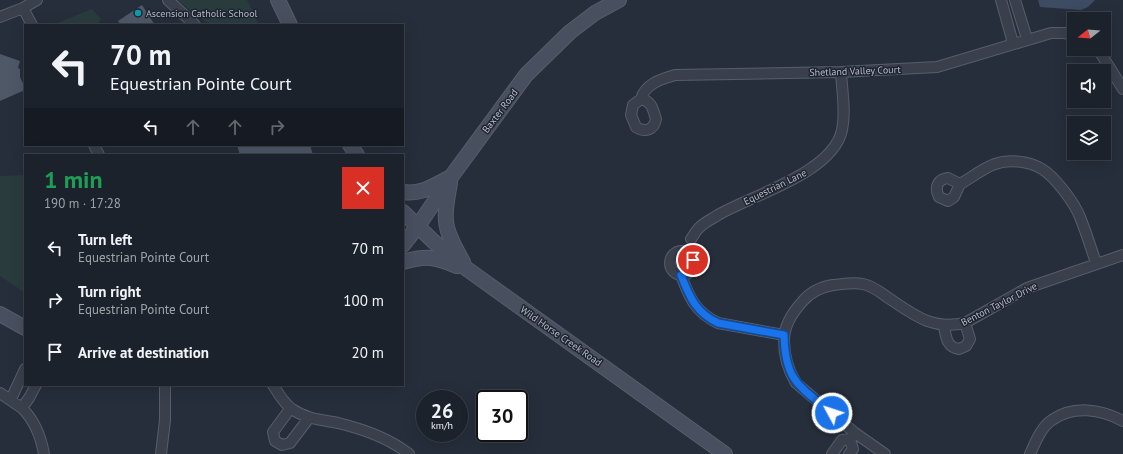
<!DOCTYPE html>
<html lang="en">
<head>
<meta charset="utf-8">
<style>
	:root { --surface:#1c222c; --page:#292f38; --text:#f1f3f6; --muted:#a0a4a9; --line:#3a3f48 }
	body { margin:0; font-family:"PT Sans",sans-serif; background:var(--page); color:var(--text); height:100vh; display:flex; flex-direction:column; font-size:15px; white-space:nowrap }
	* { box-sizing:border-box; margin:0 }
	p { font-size:13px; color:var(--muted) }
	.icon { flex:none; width:22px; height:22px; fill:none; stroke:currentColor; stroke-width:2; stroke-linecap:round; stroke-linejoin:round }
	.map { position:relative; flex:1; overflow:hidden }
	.details { position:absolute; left:24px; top:154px; width:380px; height:232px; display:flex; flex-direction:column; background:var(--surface); border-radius:0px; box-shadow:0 4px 16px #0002,0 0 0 1px var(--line) }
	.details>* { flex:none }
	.hud { position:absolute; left:24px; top:24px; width:380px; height:122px; border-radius:0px; box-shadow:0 4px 16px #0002,0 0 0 1px var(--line); background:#1c222c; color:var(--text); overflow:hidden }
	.needle { width:26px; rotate:253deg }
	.buttons { position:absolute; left:1067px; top:12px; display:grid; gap:8px }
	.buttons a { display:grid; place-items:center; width:44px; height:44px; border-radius:0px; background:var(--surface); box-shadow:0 4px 16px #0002,0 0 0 1px var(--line); font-size:20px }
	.speed { position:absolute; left:416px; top:390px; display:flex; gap:8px; font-size:20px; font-weight:700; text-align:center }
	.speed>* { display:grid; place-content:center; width:52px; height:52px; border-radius:50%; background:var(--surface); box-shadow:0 4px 16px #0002,0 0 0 1px var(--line); line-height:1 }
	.speed small { font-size:10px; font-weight:400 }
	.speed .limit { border:2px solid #111; border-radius:6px; background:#fff; color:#111 }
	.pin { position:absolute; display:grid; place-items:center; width:34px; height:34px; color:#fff; margin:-17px; border:2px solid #fff; border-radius:50%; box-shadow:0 1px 4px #0007 }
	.me { position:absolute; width:44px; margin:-22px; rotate:310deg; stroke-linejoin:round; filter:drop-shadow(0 0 3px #0008) }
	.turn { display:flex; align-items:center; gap:14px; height:84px; padding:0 20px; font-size:18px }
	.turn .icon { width:52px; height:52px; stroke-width:2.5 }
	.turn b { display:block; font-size:28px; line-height:34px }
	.lanes { display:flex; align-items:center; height:38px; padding:0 20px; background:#0003; justify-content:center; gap:20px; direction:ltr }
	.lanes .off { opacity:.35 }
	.round { display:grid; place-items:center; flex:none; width:42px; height:42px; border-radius:0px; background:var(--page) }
	.head { display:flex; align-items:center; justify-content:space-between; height:68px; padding:0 20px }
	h1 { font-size:24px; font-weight:700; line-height:30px; color:#1e9e55 }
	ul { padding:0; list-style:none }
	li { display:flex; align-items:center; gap:12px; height:52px; padding:0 20px }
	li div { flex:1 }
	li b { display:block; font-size:15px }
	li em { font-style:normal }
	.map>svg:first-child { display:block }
	.green { fill:#293b3d }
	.water { fill:#3d4b63 }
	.building { fill:#4e5867 }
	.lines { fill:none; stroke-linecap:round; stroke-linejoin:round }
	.minor-casing { stroke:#575e6a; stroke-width:12 }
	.secondary-casing { stroke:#575e6a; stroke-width:16 }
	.minor { stroke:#39404c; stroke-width:10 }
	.secondary { stroke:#484f5e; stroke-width:14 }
	.route-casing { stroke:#114b97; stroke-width:10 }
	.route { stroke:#1a73e8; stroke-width:7 }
	.culture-dot { fill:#0f9aa8; stroke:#1e2531; stroke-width:1.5 }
	.labels { text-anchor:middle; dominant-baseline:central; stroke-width:3; stroke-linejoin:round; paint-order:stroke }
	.poi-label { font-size:10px; fill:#b5bbc7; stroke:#1e2531; text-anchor:start }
	.street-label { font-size:10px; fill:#b5bbc7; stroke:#1e2531 }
</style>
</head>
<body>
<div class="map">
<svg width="1123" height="454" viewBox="0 0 1123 454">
	<rect width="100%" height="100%" fill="#262e3b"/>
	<!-- green -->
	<path class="green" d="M177,0H247L259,25H210Z
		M92,9L101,19L97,25H58L57,23Z
		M25,175V293L0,276V176Z"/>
	<!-- water -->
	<path class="water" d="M1038,0H1095L1088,7L1081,10L1040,7Z"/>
	<!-- building -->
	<path class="building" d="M142,5L155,25H121L118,21Z
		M0,54L20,61L18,68L20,69V77L25,88V90L0,101Z
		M237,145H310L313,155H240Z"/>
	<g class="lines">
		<defs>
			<path id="minor" d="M168,0L195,25
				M1001,0L1013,43
				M1015,0L1027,39
				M23,8L32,25
				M0,17L23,8L37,0
				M1098,49L1123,89
				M641,99C645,84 661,79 675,75L841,72L937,67L1051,33H1064L1074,35
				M641,99C652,101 653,110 656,119C654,130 645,133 636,127L631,115L633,105Z
				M94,145L99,155
				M948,178L960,184L954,197L948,201L939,197C934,187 938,179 948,178Z
				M960,184C971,178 983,168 995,164C1009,159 1029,161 1042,169C1055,177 1074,202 1080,217C1086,232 1091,248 1096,263
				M691,239C694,235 696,230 700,227C705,222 712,219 718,215C752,195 833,173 842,130C846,112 842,91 841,72
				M670 263a12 12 0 1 1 24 0a12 12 0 1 1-24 0Z
				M681,275C689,297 695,312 718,323L784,335
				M944,326C946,336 946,347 959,349L966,346L970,339L965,323
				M36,385L29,398L22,408C34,420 41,437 44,454
				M273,385C278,393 284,404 292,409C306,419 322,420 338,423C363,429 389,438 409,454
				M0,393L22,408
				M11,399L25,369
				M290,409L273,432L275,441L282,445L290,443L309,418
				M161,454L165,420V385
				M832,454L842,440L850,439L855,433
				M849,454L853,449L850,439
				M885,454L855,433L796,383C788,370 784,356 784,340C784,326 793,312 802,302C810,292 821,287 833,285C843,284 854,282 863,284C873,286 880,292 887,297C914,315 931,330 965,323L1027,288L1123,255
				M1030,454C1035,443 1041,427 1052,420C1073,405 1101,409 1123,421"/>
			<path id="secondary" d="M278,0L290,25
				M350,145L357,155
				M450,183C443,222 443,227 463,262
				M403,192C421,195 433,186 449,178
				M403,212L433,241L467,269L725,454
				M403,245L418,226L451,177L526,75L570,32L595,13L619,0
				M403,262C427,255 435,257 457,266
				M0,314L25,328"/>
		</defs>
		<!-- minor casing -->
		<use href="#minor" class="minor-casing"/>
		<!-- secondary casing -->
		<use href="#secondary" class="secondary-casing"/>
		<!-- minor -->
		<use href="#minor" class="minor"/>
		<!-- secondary -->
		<use href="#secondary" class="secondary"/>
	</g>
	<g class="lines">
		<defs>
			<path id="route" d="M693,260L691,271L681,275C689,296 696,313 718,323L784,335C785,381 799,386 832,413"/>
		</defs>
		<!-- route casing -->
		<use href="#route" class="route-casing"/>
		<!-- route -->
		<use href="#route" class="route"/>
	</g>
	<!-- markers -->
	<circle class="culture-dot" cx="138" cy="13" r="4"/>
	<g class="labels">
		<!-- poi labels -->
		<g class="poi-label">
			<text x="146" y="13">Ascension Catholic School</text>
		</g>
		<!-- street labels -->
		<g class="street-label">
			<text transform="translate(855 71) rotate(-2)">Shetland Valley Court</text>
			<text transform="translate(500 111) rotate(-53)">Baxter Road</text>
			<text transform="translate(775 187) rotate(-26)">Equestrian Lane</text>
			<text transform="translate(999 304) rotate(-27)">Benton Taylor Drive</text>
			<text transform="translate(561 336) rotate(35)">Wild Horse Creek Road</text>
		</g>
	</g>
</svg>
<div class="buttons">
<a><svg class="needle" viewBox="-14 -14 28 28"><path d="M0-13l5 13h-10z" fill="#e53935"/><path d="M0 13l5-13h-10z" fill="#a0a4a9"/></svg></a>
<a><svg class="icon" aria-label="sound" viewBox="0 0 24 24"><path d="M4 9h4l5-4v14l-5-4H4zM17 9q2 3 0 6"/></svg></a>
<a><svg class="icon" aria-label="layers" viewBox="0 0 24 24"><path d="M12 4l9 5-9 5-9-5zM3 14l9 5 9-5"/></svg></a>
</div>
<div class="speed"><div>26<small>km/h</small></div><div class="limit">30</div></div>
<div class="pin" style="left:693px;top:260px;background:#d93025"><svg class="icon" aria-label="arrive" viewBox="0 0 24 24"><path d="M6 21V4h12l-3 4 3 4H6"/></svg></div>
<svg class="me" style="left:832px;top:413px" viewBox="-20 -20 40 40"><circle r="17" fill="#1a73e8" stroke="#fff" stroke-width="3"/><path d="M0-11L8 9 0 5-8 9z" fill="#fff"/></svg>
<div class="hud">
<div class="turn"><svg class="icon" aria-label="left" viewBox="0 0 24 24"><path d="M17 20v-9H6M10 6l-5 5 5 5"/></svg><div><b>70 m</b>Equestrian Pointe Court</div></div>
<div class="lanes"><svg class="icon" aria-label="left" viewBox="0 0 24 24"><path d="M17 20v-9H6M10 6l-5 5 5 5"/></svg><svg class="icon off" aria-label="ahead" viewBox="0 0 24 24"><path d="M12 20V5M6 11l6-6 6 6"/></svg><svg class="icon off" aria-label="ahead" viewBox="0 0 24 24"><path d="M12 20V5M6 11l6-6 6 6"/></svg><svg class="icon off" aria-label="right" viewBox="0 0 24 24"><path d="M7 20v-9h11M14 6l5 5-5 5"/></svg></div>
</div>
<section class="details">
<div class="head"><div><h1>1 min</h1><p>190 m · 17:28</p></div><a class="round" style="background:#d93025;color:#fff"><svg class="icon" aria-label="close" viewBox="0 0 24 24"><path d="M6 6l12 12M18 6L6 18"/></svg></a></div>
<ul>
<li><svg class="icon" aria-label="left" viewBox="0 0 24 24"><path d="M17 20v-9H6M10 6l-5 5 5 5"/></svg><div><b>Turn left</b><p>Equestrian Pointe Court</p></div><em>70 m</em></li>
<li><svg class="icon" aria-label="right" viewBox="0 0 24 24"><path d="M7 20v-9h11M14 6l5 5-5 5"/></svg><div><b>Turn right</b><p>Equestrian Pointe Court</p></div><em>100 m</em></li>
<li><svg class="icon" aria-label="arrive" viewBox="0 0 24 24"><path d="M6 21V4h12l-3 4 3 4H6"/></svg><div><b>Arrive at destination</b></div><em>20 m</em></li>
</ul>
</section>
</div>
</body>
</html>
